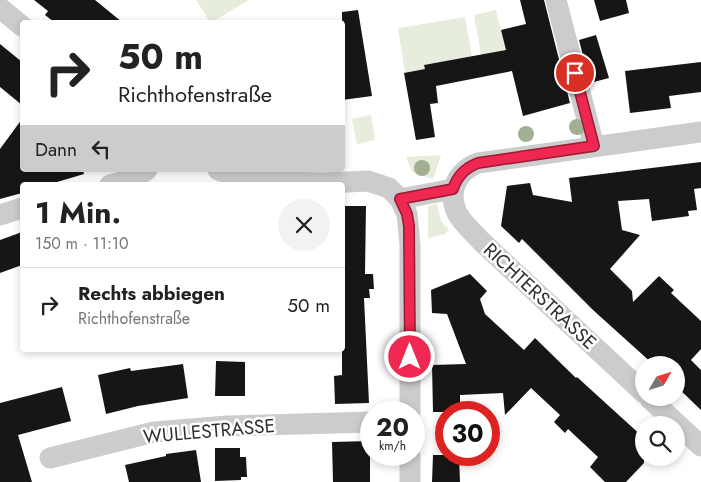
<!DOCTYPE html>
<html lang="de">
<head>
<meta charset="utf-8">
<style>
	:root { --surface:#fff; --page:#f2f2f2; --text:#222; --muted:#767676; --line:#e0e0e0 }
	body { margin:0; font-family:Jost,sans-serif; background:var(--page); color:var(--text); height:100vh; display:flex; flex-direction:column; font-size:19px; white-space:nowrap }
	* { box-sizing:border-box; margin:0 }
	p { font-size:16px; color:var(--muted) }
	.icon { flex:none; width:28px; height:28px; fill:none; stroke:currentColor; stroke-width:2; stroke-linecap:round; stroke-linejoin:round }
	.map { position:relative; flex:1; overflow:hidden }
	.side { position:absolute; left:20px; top:182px; width:325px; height:170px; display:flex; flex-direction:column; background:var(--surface); border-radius:5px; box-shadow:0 2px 8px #0003 }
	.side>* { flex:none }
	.guide { position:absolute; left:20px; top:20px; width:325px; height:152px; border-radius:5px; box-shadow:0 2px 8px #0003; background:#fff; color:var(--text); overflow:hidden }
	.needle { width:32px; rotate:51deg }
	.buttons { position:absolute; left:635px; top:356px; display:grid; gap:10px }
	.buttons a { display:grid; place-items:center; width:50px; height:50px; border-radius:50%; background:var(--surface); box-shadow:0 2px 8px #0003; font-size:25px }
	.speed { position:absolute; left:360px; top:401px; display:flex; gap:10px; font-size:25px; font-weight:700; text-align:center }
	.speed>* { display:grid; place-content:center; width:65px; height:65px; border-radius:50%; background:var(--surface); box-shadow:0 2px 8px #0003; line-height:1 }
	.speed small { font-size:12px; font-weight:400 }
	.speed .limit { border:8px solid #d22; background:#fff; color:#111 }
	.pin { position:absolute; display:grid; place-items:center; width:42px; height:42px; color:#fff; margin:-21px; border:2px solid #fff; border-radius:50%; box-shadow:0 1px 5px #0007 }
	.me { position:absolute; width:55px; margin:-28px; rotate:0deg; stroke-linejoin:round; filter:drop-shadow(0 0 4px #0008) }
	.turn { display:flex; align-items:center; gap:18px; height:105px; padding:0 15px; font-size:22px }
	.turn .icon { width:65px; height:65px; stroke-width:2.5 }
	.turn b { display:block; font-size:35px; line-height:42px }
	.then { display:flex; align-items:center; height:48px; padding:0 15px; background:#0003; gap:10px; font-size:19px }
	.round { display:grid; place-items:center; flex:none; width:52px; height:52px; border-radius:26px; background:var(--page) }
	.summary { display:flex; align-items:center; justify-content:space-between; height:85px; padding:0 15px }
	h1 { font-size:30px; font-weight:700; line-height:38px }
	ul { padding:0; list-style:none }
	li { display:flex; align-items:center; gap:15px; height:75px; padding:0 15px; border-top:1px solid var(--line) }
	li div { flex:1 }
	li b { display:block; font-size:19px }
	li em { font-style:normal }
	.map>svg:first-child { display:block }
	.green { fill:#e7eddc }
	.building { fill:#161616 }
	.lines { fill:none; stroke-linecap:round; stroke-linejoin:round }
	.minor { stroke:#ccc; stroke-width:21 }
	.tree { fill:#a3af92 }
	.route-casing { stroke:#9b1a34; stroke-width:12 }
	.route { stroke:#ee2850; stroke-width:9 }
	.labels { text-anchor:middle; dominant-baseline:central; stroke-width:5; stroke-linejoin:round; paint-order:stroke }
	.street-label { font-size:19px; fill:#2f2f2f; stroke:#fff }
</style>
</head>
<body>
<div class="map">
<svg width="701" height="482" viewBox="0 0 701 482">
	<rect width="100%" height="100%" fill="#fff"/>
	<!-- green -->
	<path class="green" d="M196,0H249L212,22H210Z
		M496,10L506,50L481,55L474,15Z
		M465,17L472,57L424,65L425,69L405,73L398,28Z
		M371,115L375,140L357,144L352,119Z
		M441,155L433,179L412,172L406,157Z
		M437,204L441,221L449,230L445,234L428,238V206Z"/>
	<!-- building -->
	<path class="building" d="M34,0H95L122,22H54L45,15L48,11Z
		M520,0H544L570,103L523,116L512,71L436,86L438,103L430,104L435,137L416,140L404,73L425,69L424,65L506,50L501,30L526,24Z
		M594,0H626L629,13L600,21Z
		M358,10L372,96L342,100V12Z
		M596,35L609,78L590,83L579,40Z
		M0,44L22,62V105L0,87Z
		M701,62V92L669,96L671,108L630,113L625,71Z
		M22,119V170H83L84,174L47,185H22V193L0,199V149Z
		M701,162V188L694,189L697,210L688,211L689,216L652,221L649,199L618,201L622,230L640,235L610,269L632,291L633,302L659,276L674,290L671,293L701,321V349L691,360L701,370V410L676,386V365H654L593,310L522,239L519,243L501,226L507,186L530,183L533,195L572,202L569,178Z
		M342,206H366L365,274H373L374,289H369L370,298H364L369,403L335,404L334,376L342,375Z
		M22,232V265L0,273V240Z
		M470,274L487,291L480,299L485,314L524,350L535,338L576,378L577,377L644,438V463L626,482H605L590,467L598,457L568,429L565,433L554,422L560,415L531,388L505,415L503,393L460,395V410H458V412H433L432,365L466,364L447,314L432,313L431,290Z
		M216,361L245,362V396H215Z
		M183,364L188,398L138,406L106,414L98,375L130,368L131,371Z
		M62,387L71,421L18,435L32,482H0V403Z
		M370,441V482H333L332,442Z
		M215,448H240V457H246L247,477H241V480L215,481Z
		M196,450L201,482H129L125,465L166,456V454Z
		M433,455H459L460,482H432Z"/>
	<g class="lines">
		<!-- minor -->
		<path class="minor" d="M556,0L594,146
			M0,8L22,26
			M218,170L236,176L273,182L326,183L368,181L389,188L400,199L407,214L410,245V412
			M110,185L132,179L147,170
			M400,199L453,189
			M0,215L22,208
			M644,393L482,242C474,233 463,224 457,213C447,191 457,171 478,163L701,132
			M649,398L701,446
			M50,458L154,432L227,426L371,422
			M410,482V455"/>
	</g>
	<!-- trees -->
	<g class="tree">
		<circle cx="577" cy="127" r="8"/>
		<circle cx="526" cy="134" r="8"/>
		<circle cx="422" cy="168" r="8"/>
	</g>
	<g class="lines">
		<defs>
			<path id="route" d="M410,357L409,226L407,214L400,199L453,189C457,176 465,168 478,163L594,146L575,73"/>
		</defs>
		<!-- route casing -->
		<use href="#route" class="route-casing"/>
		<!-- route -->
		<use href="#route" class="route"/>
	</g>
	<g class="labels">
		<!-- street labels -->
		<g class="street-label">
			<text transform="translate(540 296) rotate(43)">RICHTERSTRASSE</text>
			<text transform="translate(209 431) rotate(-5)">WULLESTRASSE</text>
		</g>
	</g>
</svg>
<div class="buttons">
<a><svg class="needle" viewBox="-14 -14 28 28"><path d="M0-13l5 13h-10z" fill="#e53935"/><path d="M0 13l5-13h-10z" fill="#767676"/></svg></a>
<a><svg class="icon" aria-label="search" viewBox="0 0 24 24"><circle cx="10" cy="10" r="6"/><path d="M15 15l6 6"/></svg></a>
</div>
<div class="speed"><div>20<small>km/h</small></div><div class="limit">30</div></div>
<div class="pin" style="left:575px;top:73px;background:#d93025"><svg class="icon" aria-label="arrive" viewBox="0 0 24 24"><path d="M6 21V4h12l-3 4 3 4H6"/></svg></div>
<svg class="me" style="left:410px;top:357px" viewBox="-20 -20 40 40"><circle r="17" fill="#ee2850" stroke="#fff" stroke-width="3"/><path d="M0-11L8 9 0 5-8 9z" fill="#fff"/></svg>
<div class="guide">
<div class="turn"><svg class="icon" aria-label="right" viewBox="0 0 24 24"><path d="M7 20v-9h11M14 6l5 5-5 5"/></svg><div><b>50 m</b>Richthofenstraße</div></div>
<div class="then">Dann<svg class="icon" aria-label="left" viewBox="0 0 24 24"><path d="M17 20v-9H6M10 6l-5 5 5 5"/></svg></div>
</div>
<section class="side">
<div class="summary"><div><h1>1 Min.</h1><p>150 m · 11:10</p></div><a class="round"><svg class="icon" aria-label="close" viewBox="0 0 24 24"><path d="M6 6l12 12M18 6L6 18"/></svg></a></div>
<ul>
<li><svg class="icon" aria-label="right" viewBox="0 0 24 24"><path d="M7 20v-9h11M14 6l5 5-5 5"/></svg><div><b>Rechts abbiegen</b><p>Richthofenstraße</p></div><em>50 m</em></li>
</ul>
</section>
</div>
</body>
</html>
